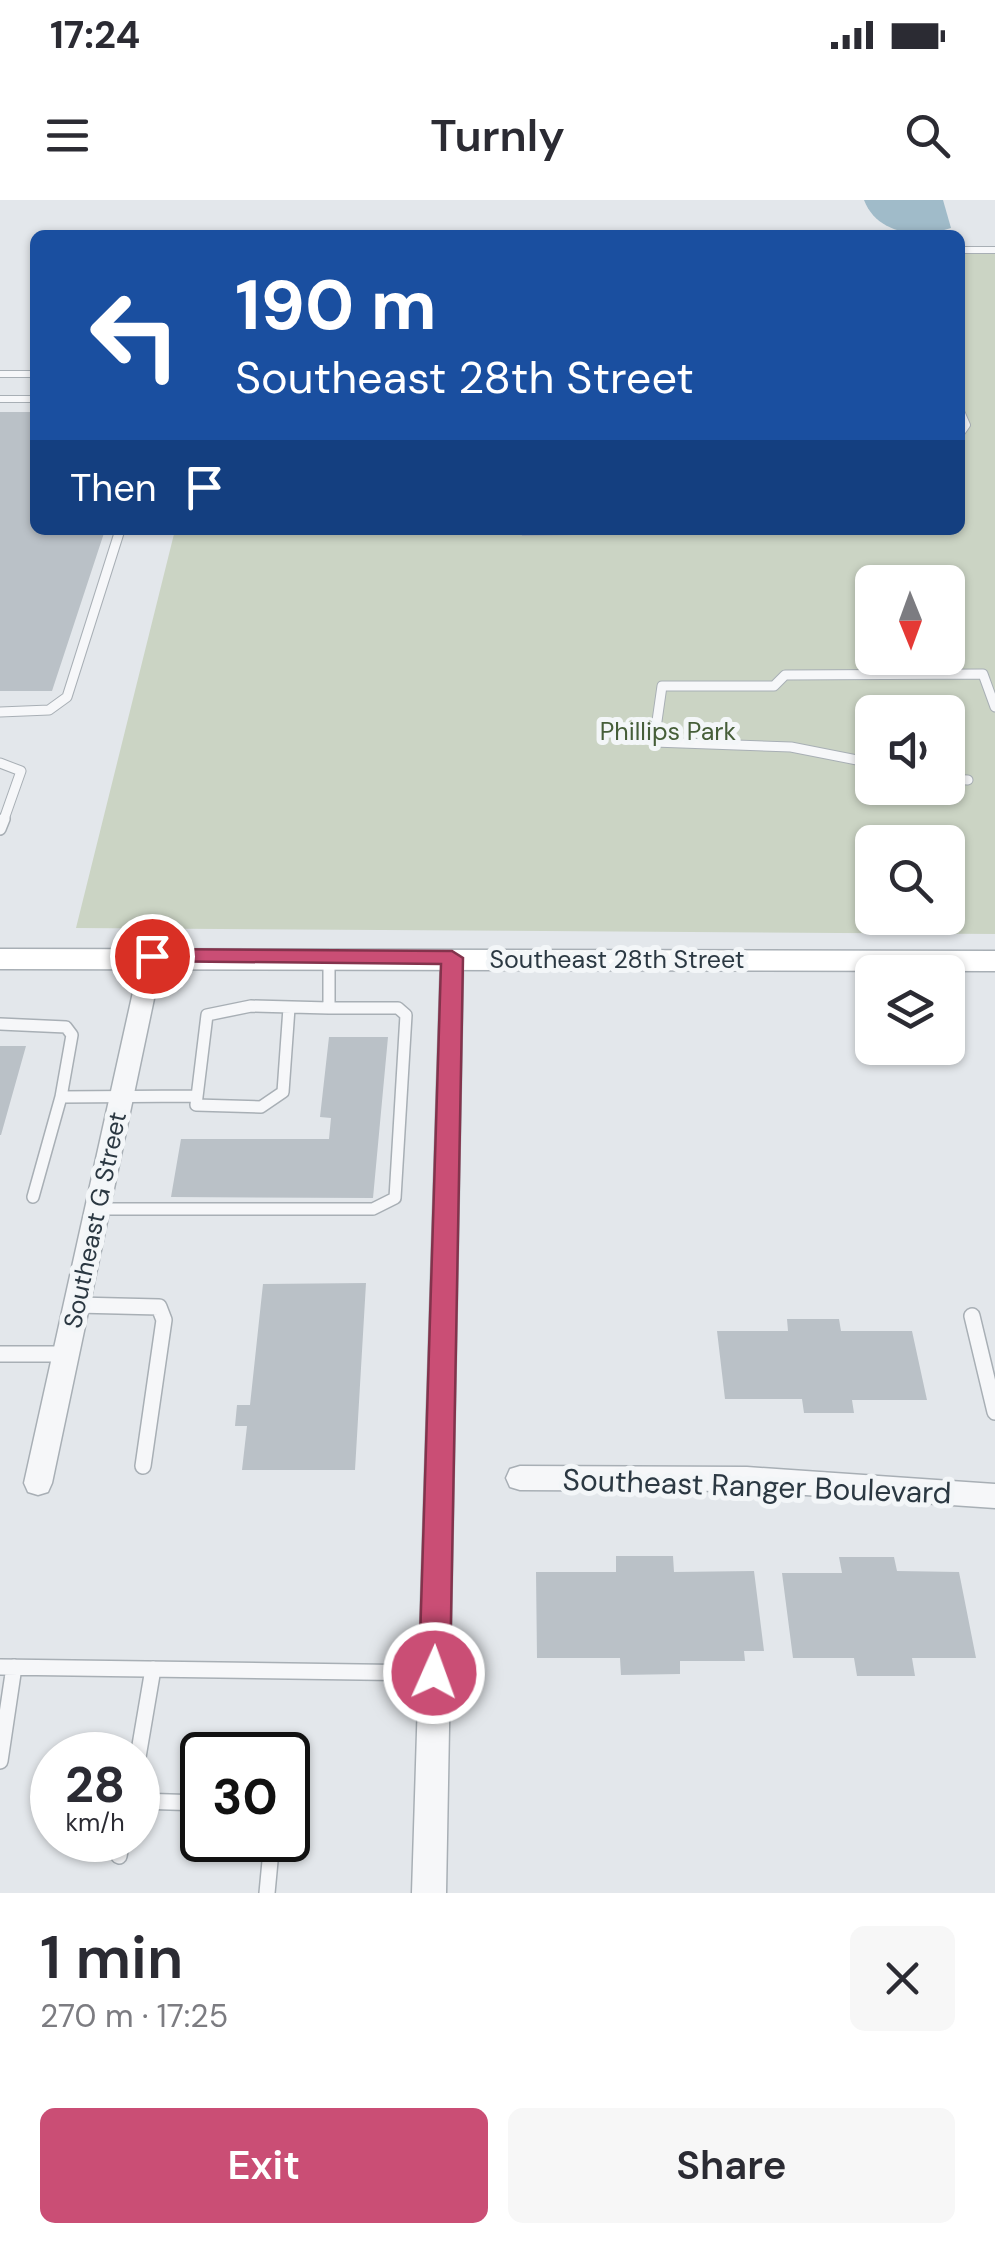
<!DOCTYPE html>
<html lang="en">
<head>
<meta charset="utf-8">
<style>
	:root { --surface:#fff; --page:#f7f7f7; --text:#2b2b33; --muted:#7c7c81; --accent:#ca4e75 }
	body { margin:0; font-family:"DM Sans",sans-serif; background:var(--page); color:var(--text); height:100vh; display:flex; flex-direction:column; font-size:38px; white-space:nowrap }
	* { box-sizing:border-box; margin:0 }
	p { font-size:32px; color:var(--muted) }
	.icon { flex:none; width:55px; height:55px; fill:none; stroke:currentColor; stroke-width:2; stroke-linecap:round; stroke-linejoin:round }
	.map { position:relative; height:1693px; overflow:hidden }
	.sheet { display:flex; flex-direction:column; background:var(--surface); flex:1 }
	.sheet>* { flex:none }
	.hud { position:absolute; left:30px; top:30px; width:935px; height:305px; border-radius:15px; box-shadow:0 2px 8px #0004; background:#1a4fa0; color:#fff; overflow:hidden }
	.needle { width:65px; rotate:179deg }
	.fabs { position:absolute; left:855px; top:365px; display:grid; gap:20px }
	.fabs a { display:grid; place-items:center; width:110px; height:110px; border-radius:15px; background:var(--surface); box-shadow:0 2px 8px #0004; font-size:50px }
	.speed { position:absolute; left:30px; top:1532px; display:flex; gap:20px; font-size:50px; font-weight:700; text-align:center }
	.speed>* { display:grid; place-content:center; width:130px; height:130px; border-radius:50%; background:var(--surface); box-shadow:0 2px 8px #0004; line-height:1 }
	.speed small { font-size:25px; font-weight:400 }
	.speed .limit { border:5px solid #111; border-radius:15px; background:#fff; color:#111 }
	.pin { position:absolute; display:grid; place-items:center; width:85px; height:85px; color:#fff; margin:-42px; border:5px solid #fff; border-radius:50%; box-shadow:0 2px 10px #0007 }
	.me { position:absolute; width:110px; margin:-55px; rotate:2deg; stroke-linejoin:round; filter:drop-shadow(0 0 8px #0008) }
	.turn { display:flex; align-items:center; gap:35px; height:210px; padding:0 40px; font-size:45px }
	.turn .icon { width:130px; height:130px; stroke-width:2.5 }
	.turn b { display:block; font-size:70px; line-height:85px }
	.then { display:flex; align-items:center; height:95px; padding:0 40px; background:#0003; gap:20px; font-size:38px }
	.round { display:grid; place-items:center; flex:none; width:105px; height:105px; border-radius:15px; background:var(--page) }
	.head { display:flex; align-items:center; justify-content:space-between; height:170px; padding:0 40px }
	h1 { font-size:60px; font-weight:600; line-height:75px }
	.primary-button { display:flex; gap:20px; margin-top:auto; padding:20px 40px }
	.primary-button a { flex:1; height:115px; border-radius:15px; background:var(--accent); color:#fff; font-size:40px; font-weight:600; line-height:115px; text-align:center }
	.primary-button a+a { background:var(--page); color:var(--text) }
	.status { display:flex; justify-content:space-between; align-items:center; height:70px; padding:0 50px; background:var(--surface); direction:ltr }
	.status svg { height:28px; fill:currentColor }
	header { display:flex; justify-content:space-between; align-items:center; height:130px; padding:0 40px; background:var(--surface); font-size:45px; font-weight:600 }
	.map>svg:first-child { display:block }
	.green { fill:#cbd4c4; fill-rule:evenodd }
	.water { fill:#a0bbc9 }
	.building { fill:#bac1c7 }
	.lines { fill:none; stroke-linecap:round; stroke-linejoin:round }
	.service-far3-casing { stroke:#a8afb5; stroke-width:8 }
	.service-far2-casing { stroke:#a8afb5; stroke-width:11 }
	.service-far1-casing { stroke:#a8afb5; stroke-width:14 }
	.service-casing { stroke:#a8afb5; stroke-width:18 }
	.minor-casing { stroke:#a8afb5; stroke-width:3 }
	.secondary-casing { stroke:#a8afb5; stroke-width:3 }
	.service-far3 { stroke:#f6f7f9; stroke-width:6 }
	.service-far2 { stroke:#f6f7f9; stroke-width:9 }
	.service-far1 { stroke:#f6f7f9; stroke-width:11 }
	.service { stroke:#f6f7f9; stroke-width:15 }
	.minor { fill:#f6f7f9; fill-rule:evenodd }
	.secondary { fill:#fff; fill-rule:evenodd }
	.route { fill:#ca4e75; stroke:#83334c; stroke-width:2.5 }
	.labels { text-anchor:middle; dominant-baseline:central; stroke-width:10; stroke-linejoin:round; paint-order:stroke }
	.park-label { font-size:25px; fill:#465e39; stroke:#f3f6f8 }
	.street-label { font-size:25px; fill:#2b3842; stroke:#f3f6f8 }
	.near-street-label { font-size:30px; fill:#2b3842; stroke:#f3f6f8 }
</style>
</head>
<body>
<div class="status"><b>17:24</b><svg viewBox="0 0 49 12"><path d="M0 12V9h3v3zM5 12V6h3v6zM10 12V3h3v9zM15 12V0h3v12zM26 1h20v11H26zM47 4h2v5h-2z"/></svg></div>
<header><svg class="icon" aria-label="menu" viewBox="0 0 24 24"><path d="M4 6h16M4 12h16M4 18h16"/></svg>Turnly<svg class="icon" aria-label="search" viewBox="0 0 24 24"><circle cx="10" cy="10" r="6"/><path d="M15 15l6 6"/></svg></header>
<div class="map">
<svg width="995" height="1693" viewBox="0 0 995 1693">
	<rect width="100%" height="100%" fill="#e3e7eb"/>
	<!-- green -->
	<path class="green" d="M960,49H995V734L76,728L175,330H960ZM872,382H948V458H872ZM872,512H948V588H872ZM872,642H948V718H872Z"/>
	<!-- water -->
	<path class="water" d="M864,0H943L951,28C918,39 877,34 864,0Z"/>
	<!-- building -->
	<path class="building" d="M0,212H35V330H105L52,491H0Z
		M521,330H573L574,335L522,336Z
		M329,837H388L373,998L171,997L181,939H329L331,918L320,917Z
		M0,846H26L1,935H0Z
		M366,1083L355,1270H242L247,1226H235L237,1205H250L263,1084Z
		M787,1119H839L841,1131H912L927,1200H852L854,1213H804L802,1199H725L717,1131H788Z
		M616,1356H673L674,1372L754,1371L764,1451H744L745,1461H680V1474L621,1475L620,1458H537L536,1372H616Z
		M839,1357H894L897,1371L959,1372L976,1458H912L915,1476H857L854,1458H793L782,1373H842Z"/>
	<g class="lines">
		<defs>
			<path id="service-far3" d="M960,50H995
				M0,174H35
				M0,199H35
				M960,209L967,225L960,235"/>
			<path id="service-far2" d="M0,512L49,510L67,497L120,330
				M0,563L21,571L3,622
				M872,563L791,547L654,542L662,486H774L785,475L983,474L995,507
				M948,579L968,580"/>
			<path id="service-far1" d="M0,629L4,619
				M289,808L283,892L261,907L196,905L207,815L251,806L329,808
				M0,824L66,827L72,835L61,897
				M33,997L61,897L195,896
				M97,1009H373L395,998L406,815L398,808H329V757"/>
			<path id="service" d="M77,1105L159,1107L164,1120L143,1266
				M972,1116L995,1212
				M0,1154H66
				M0,1467L431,1473
				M138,1557L153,1469
				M0,1561L14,1467
				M138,1601L202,1603
				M119,1656L122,1640
				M267,1693L272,1640"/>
			<path id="minor" d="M152,749L163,756L52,1283L48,1292L38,1295L28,1292L24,1283L141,756Z
				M452,751L463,758L446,1693H412L441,758Z
				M520,1266L747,1267L995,1284V1308L747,1291L520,1290L510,1287L506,1278L510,1269Z"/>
			<path id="secondary" d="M0,749L995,751V771L0,769Z"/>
		</defs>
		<!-- service-far3 casing -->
		<use href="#service-far3" class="service-far3-casing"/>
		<!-- service-far2 casing -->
		<use href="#service-far2" class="service-far2-casing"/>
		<!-- service-far1 casing -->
		<use href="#service-far1" class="service-far1-casing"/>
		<!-- service casing -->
		<use href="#service" class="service-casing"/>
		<!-- minor casing -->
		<use href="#minor" class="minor-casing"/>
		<!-- secondary casing -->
		<use href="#secondary" class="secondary-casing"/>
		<!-- service-far3 -->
		<use href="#service-far3" class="service-far3"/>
		<!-- service-far2 -->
		<use href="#service-far2" class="service-far2"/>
		<!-- service-far1 -->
		<use href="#service-far1" class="service-far1"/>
		<!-- service -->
		<use href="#service" class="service"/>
		<!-- minor -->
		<use href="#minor" class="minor"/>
		<!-- secondary -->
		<use href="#secondary" class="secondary"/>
	</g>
	<!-- route -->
	<path class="route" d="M152,749L452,751L463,758L450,1473L446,1483L434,1488L423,1483L419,1473L441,764L144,761V751Z"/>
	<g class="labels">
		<!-- park labels -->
		<g class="park-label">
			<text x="668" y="531">Phillips Park</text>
		</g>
		<!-- street labels -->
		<g class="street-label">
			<text x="617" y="759">Southeast 28th Street</text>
			<text transform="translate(95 1020) rotate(-78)">Southeast G Street</text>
		</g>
		<!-- near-street labels -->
		<g class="near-street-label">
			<text transform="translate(757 1286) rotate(2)">Southeast Ranger Boulevard</text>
		</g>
	</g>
</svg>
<div class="fabs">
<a><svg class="needle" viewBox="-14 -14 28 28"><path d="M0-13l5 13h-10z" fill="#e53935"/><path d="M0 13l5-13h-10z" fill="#7c7c81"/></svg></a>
<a><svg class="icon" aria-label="sound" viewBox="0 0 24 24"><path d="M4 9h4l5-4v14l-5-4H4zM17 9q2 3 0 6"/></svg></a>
<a><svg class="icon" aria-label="search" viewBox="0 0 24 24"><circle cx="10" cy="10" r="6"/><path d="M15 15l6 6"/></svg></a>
<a><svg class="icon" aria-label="layers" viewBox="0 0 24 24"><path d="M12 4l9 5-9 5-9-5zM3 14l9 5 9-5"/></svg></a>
</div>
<div class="speed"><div>28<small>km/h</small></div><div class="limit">30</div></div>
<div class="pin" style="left:152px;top:756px;background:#d93025"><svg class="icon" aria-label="arrive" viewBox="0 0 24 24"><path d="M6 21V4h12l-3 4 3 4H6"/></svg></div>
<svg class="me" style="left:434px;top:1473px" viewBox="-20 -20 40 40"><circle r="17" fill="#ca4e75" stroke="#fff" stroke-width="3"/><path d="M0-11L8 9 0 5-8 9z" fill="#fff"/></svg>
<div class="hud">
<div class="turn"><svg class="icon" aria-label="left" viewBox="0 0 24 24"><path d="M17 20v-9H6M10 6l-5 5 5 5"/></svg><div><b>190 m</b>Southeast 28th Street</div></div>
<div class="then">Then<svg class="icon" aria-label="arrive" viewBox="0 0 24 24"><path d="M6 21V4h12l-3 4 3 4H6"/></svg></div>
</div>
</div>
<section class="sheet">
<div class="head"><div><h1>1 min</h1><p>270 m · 17:25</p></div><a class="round"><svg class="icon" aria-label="close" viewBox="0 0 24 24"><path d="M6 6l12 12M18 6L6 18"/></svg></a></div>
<div class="primary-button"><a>Exit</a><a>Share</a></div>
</section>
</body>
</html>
